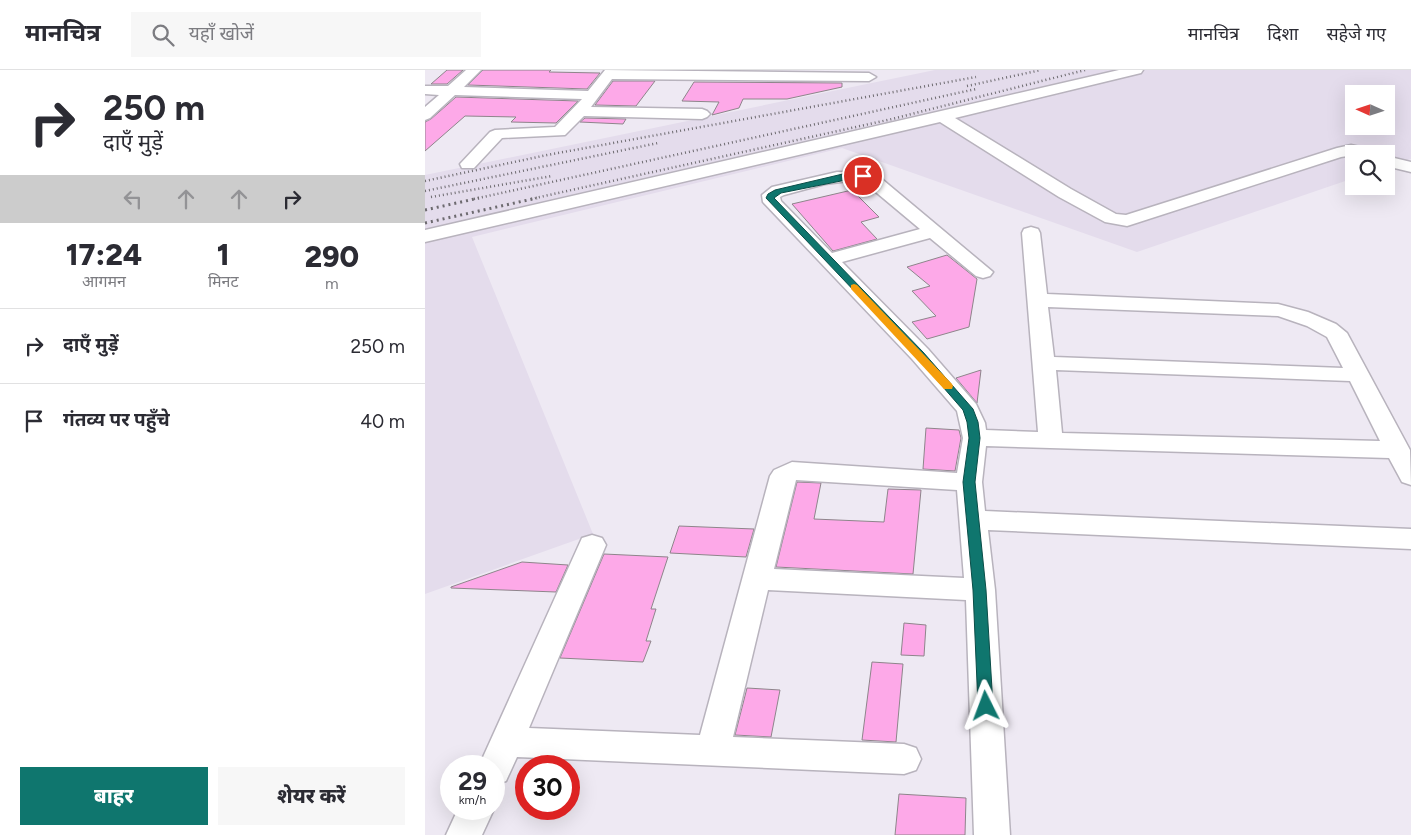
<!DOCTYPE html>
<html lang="hi">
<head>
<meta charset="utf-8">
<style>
	:root { --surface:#fff; --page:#f7f7f7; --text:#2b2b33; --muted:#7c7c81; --line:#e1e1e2; --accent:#0f766e }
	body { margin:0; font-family:Figtree,"Noto Sans Devanagari",sans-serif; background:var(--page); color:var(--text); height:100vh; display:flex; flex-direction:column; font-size:19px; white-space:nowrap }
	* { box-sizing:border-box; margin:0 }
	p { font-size:16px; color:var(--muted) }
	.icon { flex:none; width:28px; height:28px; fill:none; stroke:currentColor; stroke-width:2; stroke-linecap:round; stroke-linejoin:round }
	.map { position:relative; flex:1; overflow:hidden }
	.sheet { display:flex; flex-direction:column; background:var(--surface); width:425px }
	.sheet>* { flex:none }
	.top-card { background:#fff; color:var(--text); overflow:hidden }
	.needle { width:32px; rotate:273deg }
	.tools { position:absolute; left:920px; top:15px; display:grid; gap:10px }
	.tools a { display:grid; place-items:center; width:50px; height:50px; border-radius:0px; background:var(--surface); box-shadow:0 5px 20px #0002; font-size:25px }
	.speed { position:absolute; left:15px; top:685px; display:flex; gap:10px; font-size:25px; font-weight:700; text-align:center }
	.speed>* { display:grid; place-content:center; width:65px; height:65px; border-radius:50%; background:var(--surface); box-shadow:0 5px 20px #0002; line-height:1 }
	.speed small { font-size:12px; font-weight:400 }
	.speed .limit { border:8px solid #d22; background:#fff; color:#111 }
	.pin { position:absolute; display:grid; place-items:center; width:42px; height:42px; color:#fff; margin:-21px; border:2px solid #fff; border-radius:50%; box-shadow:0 1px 5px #0007 }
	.me { position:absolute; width:55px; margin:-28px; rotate:357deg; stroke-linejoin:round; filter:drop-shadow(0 0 4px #0008) }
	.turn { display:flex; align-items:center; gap:18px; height:105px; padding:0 20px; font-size:22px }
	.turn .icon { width:65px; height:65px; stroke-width:2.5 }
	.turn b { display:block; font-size:35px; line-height:42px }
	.lanes { display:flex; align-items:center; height:48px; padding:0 20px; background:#0003; justify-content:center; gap:25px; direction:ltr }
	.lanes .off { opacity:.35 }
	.eta { display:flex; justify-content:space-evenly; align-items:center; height:85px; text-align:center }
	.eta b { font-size:30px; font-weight:800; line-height:35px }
	.primary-button { display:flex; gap:10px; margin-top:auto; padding:10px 20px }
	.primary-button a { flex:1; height:58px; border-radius:0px; background:var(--accent); color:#fff; font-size:20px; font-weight:800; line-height:58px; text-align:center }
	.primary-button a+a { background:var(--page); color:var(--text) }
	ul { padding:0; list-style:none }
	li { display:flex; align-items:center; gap:15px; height:75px; padding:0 20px; border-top:1px solid var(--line) }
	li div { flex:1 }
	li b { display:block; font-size:19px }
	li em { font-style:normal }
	header { display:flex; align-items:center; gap:30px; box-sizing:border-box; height:70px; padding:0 25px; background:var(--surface); border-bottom:1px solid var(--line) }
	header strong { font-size:24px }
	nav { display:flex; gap:28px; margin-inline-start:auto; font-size:18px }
	.search { width:350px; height:45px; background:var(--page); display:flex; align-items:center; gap:12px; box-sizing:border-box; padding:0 18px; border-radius:0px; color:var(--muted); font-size:19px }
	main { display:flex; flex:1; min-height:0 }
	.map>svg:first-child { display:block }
	.built { fill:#e4dcec; fill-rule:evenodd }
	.building { fill:#fda9e8; stroke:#8e858b }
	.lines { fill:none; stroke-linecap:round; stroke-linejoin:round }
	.minor-casing { stroke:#b8b3bd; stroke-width:3 }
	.minor { fill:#fff; fill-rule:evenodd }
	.rail-far1 { stroke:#6d6a6f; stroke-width:2.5; stroke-dasharray:1 3; stroke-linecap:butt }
	.rail { stroke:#6d6a6f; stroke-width:3; stroke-dasharray:2 4; stroke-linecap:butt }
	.route { fill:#0f766e; stroke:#0a4d48 }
	.slow { fill:#f59e0b }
</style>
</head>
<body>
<header>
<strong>मानचित्र</strong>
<div class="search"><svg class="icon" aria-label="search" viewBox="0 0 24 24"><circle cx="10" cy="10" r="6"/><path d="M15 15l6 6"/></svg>यहाँ खोजें</div>
<nav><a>मानचित्र</a><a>दिशा</a><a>सहेजे गए</a></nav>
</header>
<main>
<section class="sheet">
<div class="top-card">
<div class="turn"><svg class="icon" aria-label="right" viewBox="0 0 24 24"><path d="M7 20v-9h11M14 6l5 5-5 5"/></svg><div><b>250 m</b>दाएँ मुड़ें</div></div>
<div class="lanes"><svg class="icon off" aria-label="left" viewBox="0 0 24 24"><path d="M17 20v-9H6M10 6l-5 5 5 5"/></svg><svg class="icon off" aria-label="ahead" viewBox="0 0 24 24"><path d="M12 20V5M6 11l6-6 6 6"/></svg><svg class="icon off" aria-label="ahead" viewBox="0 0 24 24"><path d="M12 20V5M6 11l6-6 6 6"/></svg><svg class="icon" aria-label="right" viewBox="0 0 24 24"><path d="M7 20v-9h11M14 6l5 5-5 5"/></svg></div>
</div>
<div class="eta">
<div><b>17:24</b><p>आगमन</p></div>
<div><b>1</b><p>मिनट</p></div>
<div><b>290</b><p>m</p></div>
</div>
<ul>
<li><svg class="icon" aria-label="right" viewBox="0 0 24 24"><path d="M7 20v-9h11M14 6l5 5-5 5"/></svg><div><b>दाएँ मुड़ें</b></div><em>250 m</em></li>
<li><svg class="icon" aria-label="arrive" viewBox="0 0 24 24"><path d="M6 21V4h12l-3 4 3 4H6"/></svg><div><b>गंतव्य पर पहुँचे</b></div><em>40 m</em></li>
</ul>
<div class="primary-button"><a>बाहर</a><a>शेयर करें</a></div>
</section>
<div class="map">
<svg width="986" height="765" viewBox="0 0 986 765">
	<rect width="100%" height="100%" fill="#eee9f3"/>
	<!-- built -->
	<path class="built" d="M510,0H986V89L961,97V84H929V108L712,182L417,78L47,167L168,464L0,524V105ZM929,24H961V56H929Z"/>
	<!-- building -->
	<path class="building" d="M22,0H38L22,14H6Z
		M58,0H126L124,2L175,3L162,19L43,15Z
		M188,11H230L211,36L170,35Z
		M269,12L417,13V17L362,29H318L314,38L287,45L294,32L257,31Z
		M31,27L153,31L131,53L86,52L91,47L40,46L0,81V52L6,49Z
		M160,48L201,49L198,54L155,52Z
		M427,120L454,147L436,152L452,169L408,181L367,134Z
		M522,185L552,209L544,257L502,269L487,252L511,246L487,221L505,216L482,197Z
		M556,300L552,333L531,308Z
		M501,358L534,360L536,368L530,401L498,399Z
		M372,412L396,413L389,449L459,452L463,419L496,420L488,504L351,497Z
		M254,456L329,459L321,487L245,483Z
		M179,484L243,487L226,539H231L221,571H226L218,592L135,588Z
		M97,492L143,495L131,522L26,518V517Z
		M479,553L501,555L499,586L476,585Z
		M447,592L478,594L471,672L437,670Z
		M322,618L355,620L346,667L310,665Z
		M474,724L541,728L540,765H470Z"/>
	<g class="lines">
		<defs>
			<path id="minor" d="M41,0H56L39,17L163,21L180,0L444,3L451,7L444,11L187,9L166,37L277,39L282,41L285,44L282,47L277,49L159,46L140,65L77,68L49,98H37L35,94L65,62L70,60L130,57L157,29L30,25L5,48L0,50V37L14,25L0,24V16H23Z
				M694,0H718L716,3L530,48L646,119L691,144L701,145L912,78L926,75L952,81L954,84H929V85L916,87L702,156L680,152L634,127L515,52L0,172V160Z
				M961,86L986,92V102L961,96Z
				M412,102H436L452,105L568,202L565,206L558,208L551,206L505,168L417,192L503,279L551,334L560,353L561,360L613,362L597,163L599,159L606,157L613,159L615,163L622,224L853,234L883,242L911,254L922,263L985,380L986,415L977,412L964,388L561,376L557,412L560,441L986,459V479L563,460L570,520L585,765H549L541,530L343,520L308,667L479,674L491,678L496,689L491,700L479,704L92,687L81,711L69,715V696H54L157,468L167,465L177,468L181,475L104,658L275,665L345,406L349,400L367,392L532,403L538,368L532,341L487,289L338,132L337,125L347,117ZM424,111L440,113L495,159L407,183L356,131L355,127L359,125L400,114ZM623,237L853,246L882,256L902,267L918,298L629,287ZM631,300L925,311L955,371L637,363ZM371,410L532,420L539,508L349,499Z
				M33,739H69L57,765H21Z"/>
		</defs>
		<!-- minor casing -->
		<use href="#minor" class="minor-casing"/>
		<!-- minor -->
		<use href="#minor" class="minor"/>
		<!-- rail-far1 -->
		<path class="rail-far1" d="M542,16L616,0
			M0,111L122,85L551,7
			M0,121L233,73
			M6,127L127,106
			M49,129L551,19
			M106,129L467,49L660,0"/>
		<!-- rail -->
		<path class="rail" d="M0,140L54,128
			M0,153L112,128"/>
	</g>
	<!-- route -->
	<path class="route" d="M422,103H438L441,106L356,123L349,128L498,282L548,339L553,352L555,368L550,412L561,520L568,636L566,640L561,642L555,640L553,636L548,520L538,412L544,368L542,352L538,340L491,286L341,128L343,124L350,120Z"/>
	<!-- slow -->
	<path class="slow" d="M429,214L432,215L527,314L528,316L527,319H519L426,219V215Z"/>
</svg>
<div class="tools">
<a><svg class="needle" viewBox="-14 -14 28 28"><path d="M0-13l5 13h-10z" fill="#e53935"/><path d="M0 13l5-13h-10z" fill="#7c7c81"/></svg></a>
<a><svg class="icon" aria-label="search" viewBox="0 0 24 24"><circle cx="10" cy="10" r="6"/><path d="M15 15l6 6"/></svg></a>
</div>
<div class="speed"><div>29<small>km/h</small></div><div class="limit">30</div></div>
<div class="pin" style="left:438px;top:106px;background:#d93025"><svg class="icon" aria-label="arrive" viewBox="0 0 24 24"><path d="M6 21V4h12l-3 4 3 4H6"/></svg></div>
<svg class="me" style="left:561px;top:636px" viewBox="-20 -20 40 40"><path d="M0-17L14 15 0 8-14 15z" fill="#0f766e" stroke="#fff" stroke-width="4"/></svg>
</div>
</main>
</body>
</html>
